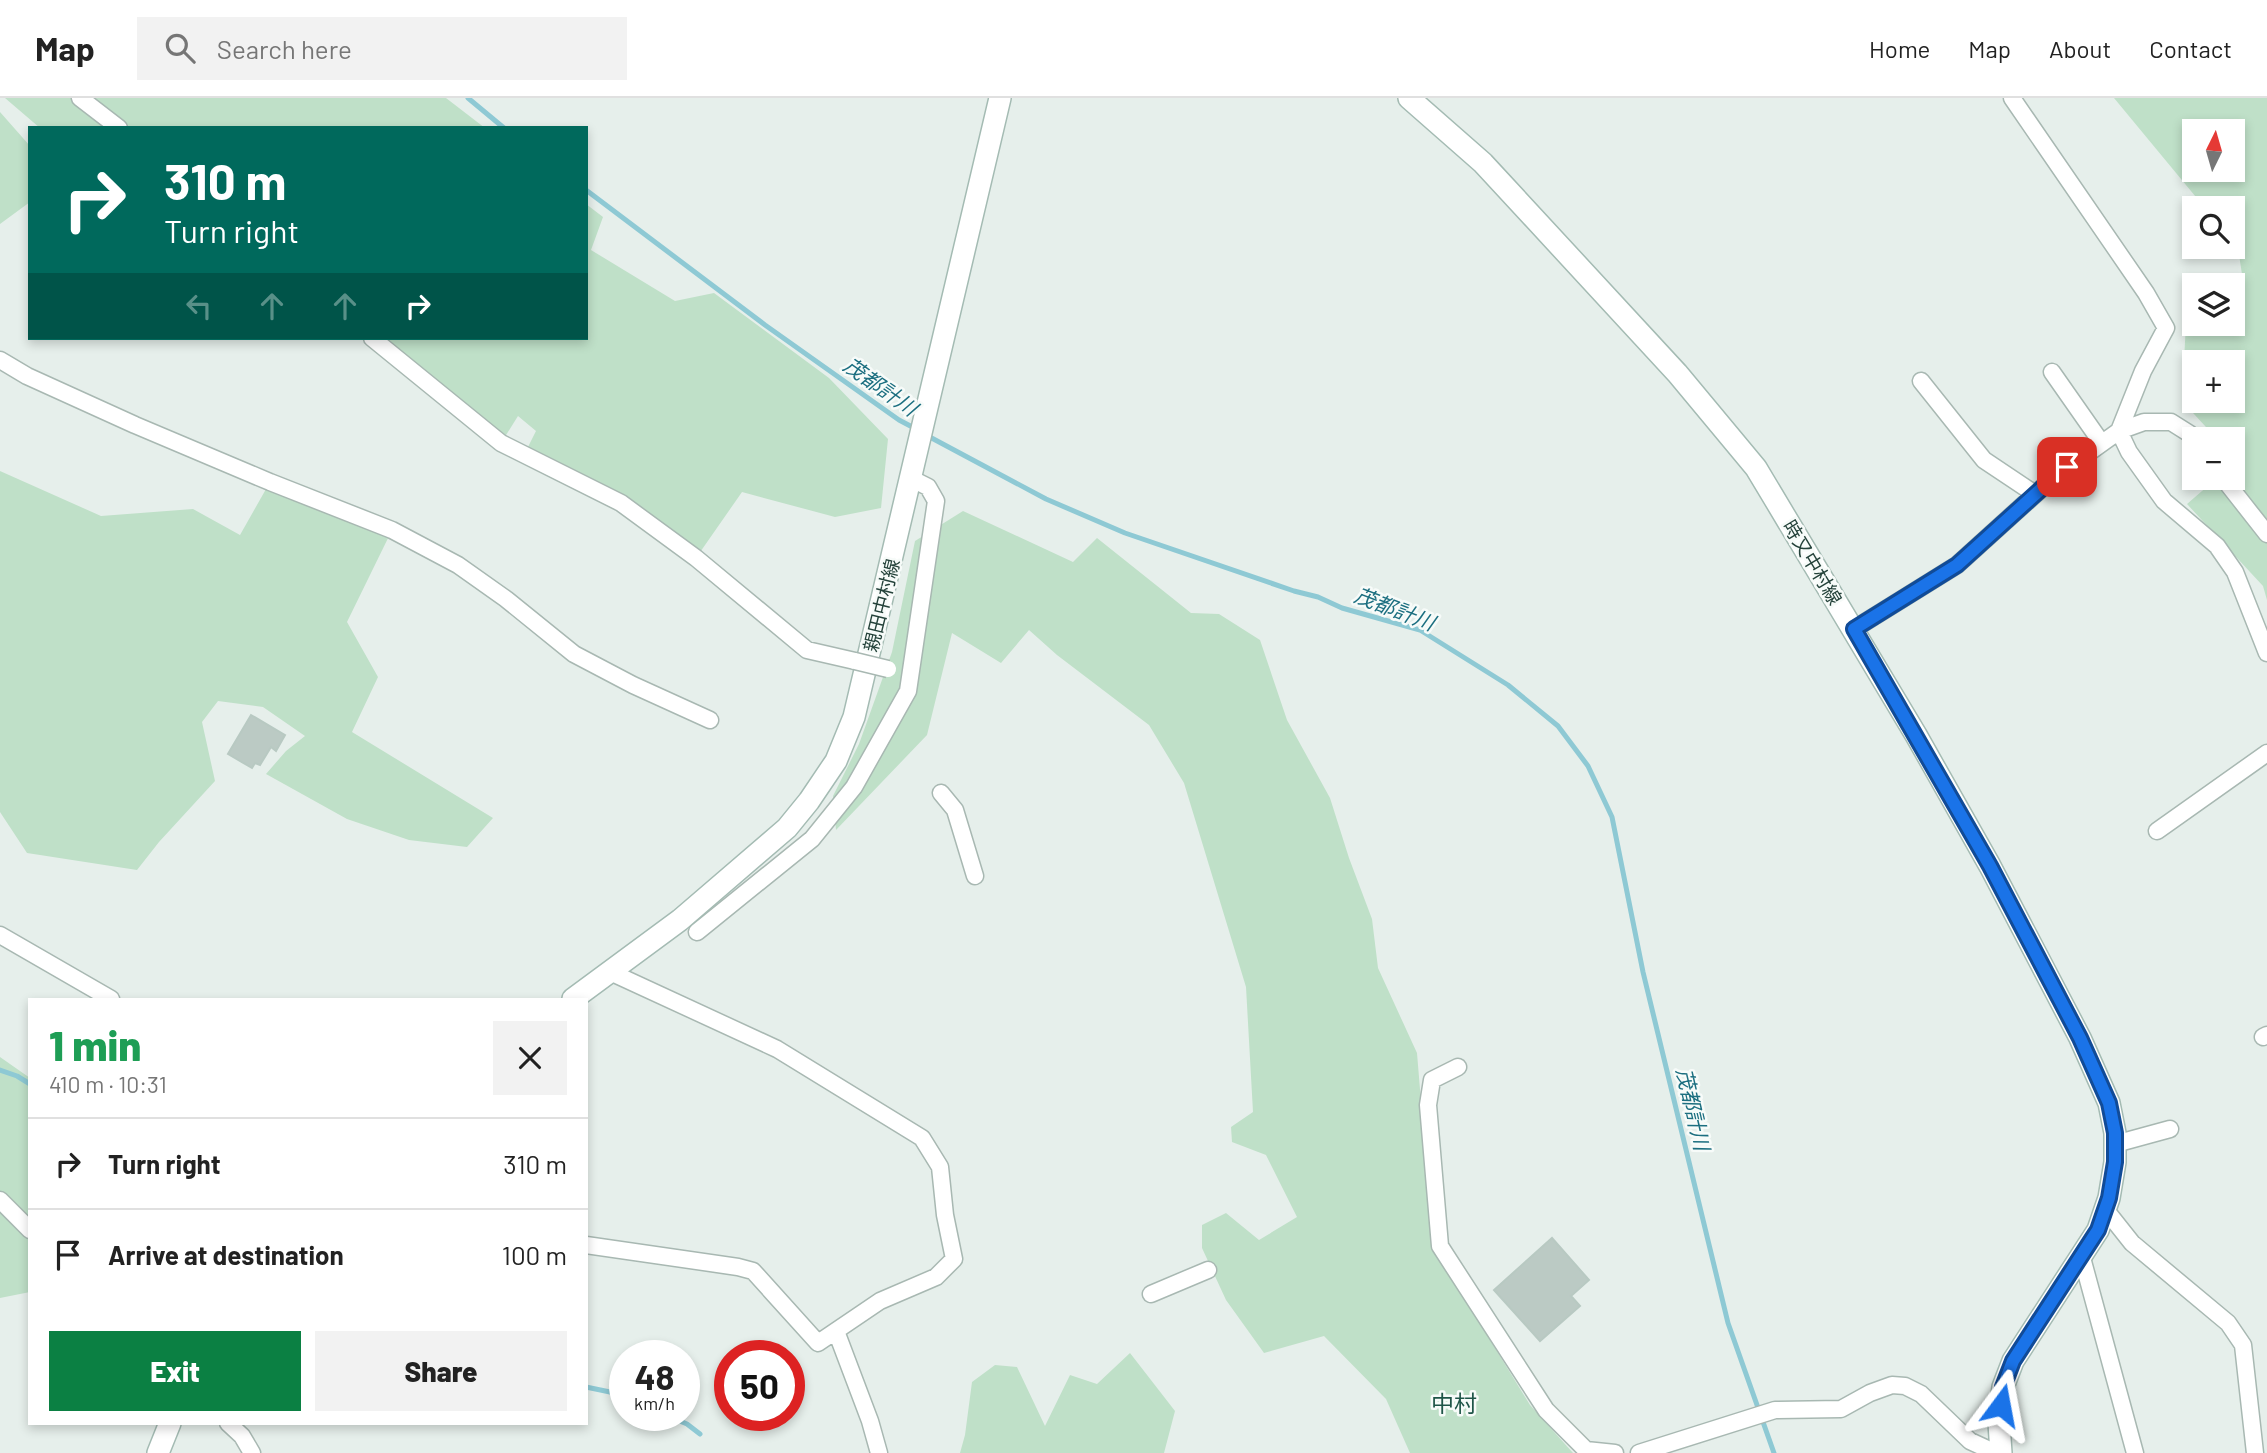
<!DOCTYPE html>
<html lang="en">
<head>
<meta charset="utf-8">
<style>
	:root { --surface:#fff; --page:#f2f2f2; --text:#222; --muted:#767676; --line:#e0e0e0; --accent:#0b8043 }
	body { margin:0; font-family:Barlow,"Noto Sans JP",sans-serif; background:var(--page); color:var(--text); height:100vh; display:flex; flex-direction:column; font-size:26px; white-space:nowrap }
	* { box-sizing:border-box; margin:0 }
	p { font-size:23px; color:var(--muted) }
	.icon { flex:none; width:38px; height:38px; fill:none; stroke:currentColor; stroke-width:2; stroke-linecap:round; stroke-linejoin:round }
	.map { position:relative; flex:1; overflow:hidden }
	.panel { position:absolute; left:28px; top:900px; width:560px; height:427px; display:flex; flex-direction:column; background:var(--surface); border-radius:0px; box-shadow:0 4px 10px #0003 }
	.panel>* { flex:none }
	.hud { position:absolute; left:28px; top:28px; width:560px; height:214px; border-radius:0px; box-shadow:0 4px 10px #0003; background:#00695c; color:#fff; overflow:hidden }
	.needle { width:46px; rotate:5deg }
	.controls { position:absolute; left:2182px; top:21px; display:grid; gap:14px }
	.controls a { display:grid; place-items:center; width:63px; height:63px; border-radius:0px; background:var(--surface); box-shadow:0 4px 10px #0003; font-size:35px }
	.speed { position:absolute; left:609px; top:1242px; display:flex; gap:14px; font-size:35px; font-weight:700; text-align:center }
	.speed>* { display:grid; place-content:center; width:91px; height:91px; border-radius:50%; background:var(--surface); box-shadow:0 4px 10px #0003; line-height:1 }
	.speed small { font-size:18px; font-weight:400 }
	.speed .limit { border:10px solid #d22; background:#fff; color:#111 }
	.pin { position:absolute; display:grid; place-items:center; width:60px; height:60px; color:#fff; margin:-30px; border-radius:14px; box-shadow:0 4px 10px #0006 }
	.me { position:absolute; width:77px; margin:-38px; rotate:13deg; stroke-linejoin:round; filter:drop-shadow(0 0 5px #0008) }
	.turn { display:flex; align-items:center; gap:24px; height:147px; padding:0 21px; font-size:32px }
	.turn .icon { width:91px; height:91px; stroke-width:2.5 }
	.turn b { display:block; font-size:49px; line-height:60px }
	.lanes { display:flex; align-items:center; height:66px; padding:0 21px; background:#0003; justify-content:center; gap:35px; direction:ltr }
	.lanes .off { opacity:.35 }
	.round { display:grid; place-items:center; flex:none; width:74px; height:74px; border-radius:0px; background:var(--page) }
	.head { display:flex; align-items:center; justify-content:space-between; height:119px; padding:0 21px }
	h1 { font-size:42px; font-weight:800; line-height:52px; color:#1e9e55 }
	.cta { display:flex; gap:14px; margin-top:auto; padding:14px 21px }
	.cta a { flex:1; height:80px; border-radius:0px; background:var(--accent); color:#fff; font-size:28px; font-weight:800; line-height:80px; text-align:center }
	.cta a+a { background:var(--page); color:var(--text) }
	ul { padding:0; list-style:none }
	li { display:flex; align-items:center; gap:21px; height:91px; padding:0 21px; border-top:2px solid var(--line) }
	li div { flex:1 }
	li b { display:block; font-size:26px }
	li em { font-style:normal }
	header { display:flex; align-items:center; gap:42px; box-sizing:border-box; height:98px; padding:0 35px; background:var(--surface); border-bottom:2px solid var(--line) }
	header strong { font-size:33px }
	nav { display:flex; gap:38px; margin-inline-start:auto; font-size:24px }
	.search { width:490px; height:63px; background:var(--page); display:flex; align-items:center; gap:18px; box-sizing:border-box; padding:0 24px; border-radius:0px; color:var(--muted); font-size:26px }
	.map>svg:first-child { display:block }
	.green { fill:#bfe0c8; fill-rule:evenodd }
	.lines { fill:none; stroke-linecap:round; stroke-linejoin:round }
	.stream { stroke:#8ec9d4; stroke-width:5 }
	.building { fill:#bbcac4; stroke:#b8c9c2; stroke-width:2 }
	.minor-casing { stroke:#a8b8b2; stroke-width:19 }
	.secondary-casing { stroke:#a4bbb3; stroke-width:24 }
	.minor { stroke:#fff; stroke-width:16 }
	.secondary { stroke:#fff; stroke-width:21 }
	.minor-bridge-casing { stroke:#a8b8b2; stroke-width:19; stroke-linecap:butt }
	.minor-bridge { stroke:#fff; stroke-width:16 }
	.route-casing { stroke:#114b97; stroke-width:18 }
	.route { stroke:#1a73e8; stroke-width:12 }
	.labels { text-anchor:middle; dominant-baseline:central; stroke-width:5; stroke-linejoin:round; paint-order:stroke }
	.street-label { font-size:19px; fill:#24423a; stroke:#f7fbf9 }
	.water-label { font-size:21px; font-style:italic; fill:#1c6f80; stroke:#f7fbf9 }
	.quarter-label { font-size:23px; fill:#1f5548; stroke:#f7fbf9 }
</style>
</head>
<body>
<header>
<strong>Map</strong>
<div class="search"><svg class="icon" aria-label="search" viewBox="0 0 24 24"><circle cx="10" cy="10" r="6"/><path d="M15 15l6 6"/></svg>Search here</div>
<nav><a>Home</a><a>Map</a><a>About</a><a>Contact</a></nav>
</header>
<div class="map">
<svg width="2267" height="1355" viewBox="0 0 2267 1355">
	<rect width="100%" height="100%" fill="#e6efeb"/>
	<!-- green -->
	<path class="green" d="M5,0H446L485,30H40Z
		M2114,0H2267V502L2263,488L2187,406L2217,380H2233V366L2236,363L2233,359V341H2217L2182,303L2186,224L2194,218V226H2233V191L2243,183L2238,150L2233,144V110H2205ZM2194,33H2233V72H2194ZM2194,264H2233V303H2194Z
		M0,14L30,48V104L0,126Z
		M586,106L603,119L591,152L675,203L714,195L829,280L888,341L881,410L835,419L742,394L696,460L621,405L524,357L536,333L518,318L501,345L374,240H586Z
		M0,373L101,418L193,411L240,437L270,384L392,432L347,524L378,579L352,634L493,720L467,749L409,742L347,721L266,676L286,653L305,638L263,609L218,603L202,624L215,683L159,744L137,772L27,755L0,714Z
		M963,413L1073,464L1097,440L1191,515L1219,516L1260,542L1287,622L1330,700L1349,760L1372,821L1378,870L1417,955L1433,1149L1530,1307L1573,1355H1410L1386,1301L1324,1238L1264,1255L1226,1202L1202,1150V1127L1226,1115L1259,1142L1297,1119L1266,1057L1232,1044L1231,1029L1253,1014L1246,889L1184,685L1149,627L1057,557L1029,532L1001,565L952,535L927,637L836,732L833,698L859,646L892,554L915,443Z
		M0,959L30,980V1194L0,1200Z
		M1130,1255L1175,1313L1164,1355H960L965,1337L972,1284L995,1267L1017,1269L1045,1328L1070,1277L1097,1286Z"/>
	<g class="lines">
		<!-- stream -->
		<path class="stream" d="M468,0L504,30
			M586,92L765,227L899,322L918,332
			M926,337L1046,401L1125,435L1294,493L1318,499L1342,510L1420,532L1508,587L1558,628L1588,668L1612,719L1643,874L1728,1225L1774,1355
			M0,972L17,978L30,986
			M586,1289L610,1294L625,1300
			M668,1318L687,1326L700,1336"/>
	</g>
	<!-- building -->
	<path class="building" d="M251,617L285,637L276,653L271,649L260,667L255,665L252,670L228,656Z
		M1552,1140L1589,1182L1571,1198L1580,1208L1540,1243L1494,1192Z"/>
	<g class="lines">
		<defs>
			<path id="minor" d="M80,0L119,30
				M2012,0L2146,195L2166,230L2143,273L2119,333L2129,354L2164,403L2217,448L2235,474L2267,555
				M372,240L501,345L621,405L696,460L807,552L855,563
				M0,262L27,278L135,327L270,384L392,432L458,467L506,501L574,556L633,587L710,622
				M2052,274L2101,344
				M1921,283L1984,362L2035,396
				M2223,380L2267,436
				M1854,531L1957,467L2052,381L2119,333L2144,324H2171L2190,336L2194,343
				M941,695L955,712L975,778
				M2157,733L2267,655
				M697,834L812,741L854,689L908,593L936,403L928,389L912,381
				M0,837L111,901
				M2263,939L2267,937
				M1458,969L1432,982L1428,1007L1440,1148L1546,1312L1586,1352L1615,1355
				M2115,1046L2170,1031
				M0,1102L30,1132
				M2105,1111L2132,1145L2228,1225L2243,1247L2255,1355
				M586,1147L738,1169L753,1173L818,1245L880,1203L936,1179L954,1161L945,1117L940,1069L922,1040L777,951L608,873
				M2081,1156L2135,1355
				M1151,1196L1208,1172
				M836,1233L870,1323L879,1355
				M228,1325L242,1338L252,1355
				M1639,1355L1775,1312L1841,1311L1870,1295L1892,1287L1905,1288L1921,1296L1970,1343L1996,1355"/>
			<path id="secondary" d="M1409,0L1483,65L1677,275L1756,370L1916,637L1990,768L2080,940L2109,1005L2115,1035V1064L2109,1100L2098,1132L2013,1263L2003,1289L1999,1325L2001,1355
				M573,901L680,822L787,730L809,703L836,663L854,619L1000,0
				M158,1355L170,1325"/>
		</defs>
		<!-- minor casing -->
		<use href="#minor" class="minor-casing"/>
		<!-- secondary casing -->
		<use href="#secondary" class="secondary-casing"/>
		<!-- minor -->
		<use href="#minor" class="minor"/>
		<!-- secondary -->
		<use href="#secondary" class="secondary"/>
		<defs>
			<path id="minor-bridge" d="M855,563L888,571"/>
		</defs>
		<!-- minor-bridge casing -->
		<use href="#minor-bridge" class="minor-bridge-casing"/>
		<!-- minor-bridge -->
		<use href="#minor-bridge" class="minor-bridge"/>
	</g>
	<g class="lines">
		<defs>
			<path id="route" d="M2001,1307L2003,1289L2013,1263L2098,1132L2109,1100L2115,1064V1035L2109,1005L2080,940L1990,768L1854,531L1957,467L2052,381L2067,369"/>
		</defs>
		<!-- route casing -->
		<use href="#route" class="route-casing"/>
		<!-- route -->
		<use href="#route" class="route"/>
	</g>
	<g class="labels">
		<!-- street labels -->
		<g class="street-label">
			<text transform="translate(1813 464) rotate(59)">時又中村線</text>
			<text transform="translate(881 507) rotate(-76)">親田中村線</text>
		</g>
		<!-- water labels -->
		<g class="water-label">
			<text transform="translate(881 288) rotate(35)">茂都計川</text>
			<text transform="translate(1395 510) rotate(21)">茂都計川</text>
			<text transform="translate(1694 1011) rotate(77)">茂都計川</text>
		</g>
		<!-- quarter labels -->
		<g class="quarter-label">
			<text x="1454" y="1305">中村</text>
		</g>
	</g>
</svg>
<div class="controls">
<a><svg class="needle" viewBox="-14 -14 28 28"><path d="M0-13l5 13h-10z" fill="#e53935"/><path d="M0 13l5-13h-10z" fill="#767676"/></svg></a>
<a><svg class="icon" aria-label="search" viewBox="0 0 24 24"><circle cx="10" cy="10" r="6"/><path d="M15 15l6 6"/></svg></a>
<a><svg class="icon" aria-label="layers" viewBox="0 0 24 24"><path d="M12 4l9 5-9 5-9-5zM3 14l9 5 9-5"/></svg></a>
<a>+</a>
<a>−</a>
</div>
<div class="speed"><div>48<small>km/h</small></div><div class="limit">50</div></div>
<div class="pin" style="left:2067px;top:369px;background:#d93025"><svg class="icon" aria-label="arrive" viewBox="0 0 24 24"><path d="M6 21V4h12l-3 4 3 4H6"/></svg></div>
<svg class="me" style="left:2001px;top:1307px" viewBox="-20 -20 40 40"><path d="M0-17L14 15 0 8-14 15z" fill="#1a73e8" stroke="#fff" stroke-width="4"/></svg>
<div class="hud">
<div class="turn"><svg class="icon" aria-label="right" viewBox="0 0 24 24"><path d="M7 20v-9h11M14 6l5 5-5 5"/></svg><div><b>310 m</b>Turn right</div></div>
<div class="lanes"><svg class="icon off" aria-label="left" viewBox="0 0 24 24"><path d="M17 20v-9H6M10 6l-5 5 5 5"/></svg><svg class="icon off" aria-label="ahead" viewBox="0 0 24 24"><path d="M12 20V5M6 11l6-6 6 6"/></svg><svg class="icon off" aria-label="ahead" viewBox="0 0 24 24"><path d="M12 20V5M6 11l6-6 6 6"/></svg><svg class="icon" aria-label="right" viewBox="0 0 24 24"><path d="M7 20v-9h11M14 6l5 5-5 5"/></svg></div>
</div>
<section class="panel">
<div class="head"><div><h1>1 min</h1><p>410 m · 10:31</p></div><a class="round"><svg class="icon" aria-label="close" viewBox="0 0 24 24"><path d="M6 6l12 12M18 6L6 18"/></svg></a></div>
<ul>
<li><svg class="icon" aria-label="right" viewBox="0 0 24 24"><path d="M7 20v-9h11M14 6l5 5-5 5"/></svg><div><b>Turn right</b></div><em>310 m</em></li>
<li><svg class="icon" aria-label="arrive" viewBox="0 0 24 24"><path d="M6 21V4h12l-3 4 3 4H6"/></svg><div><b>Arrive at destination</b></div><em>100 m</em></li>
</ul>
<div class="cta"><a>Exit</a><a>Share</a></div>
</section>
</div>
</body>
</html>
